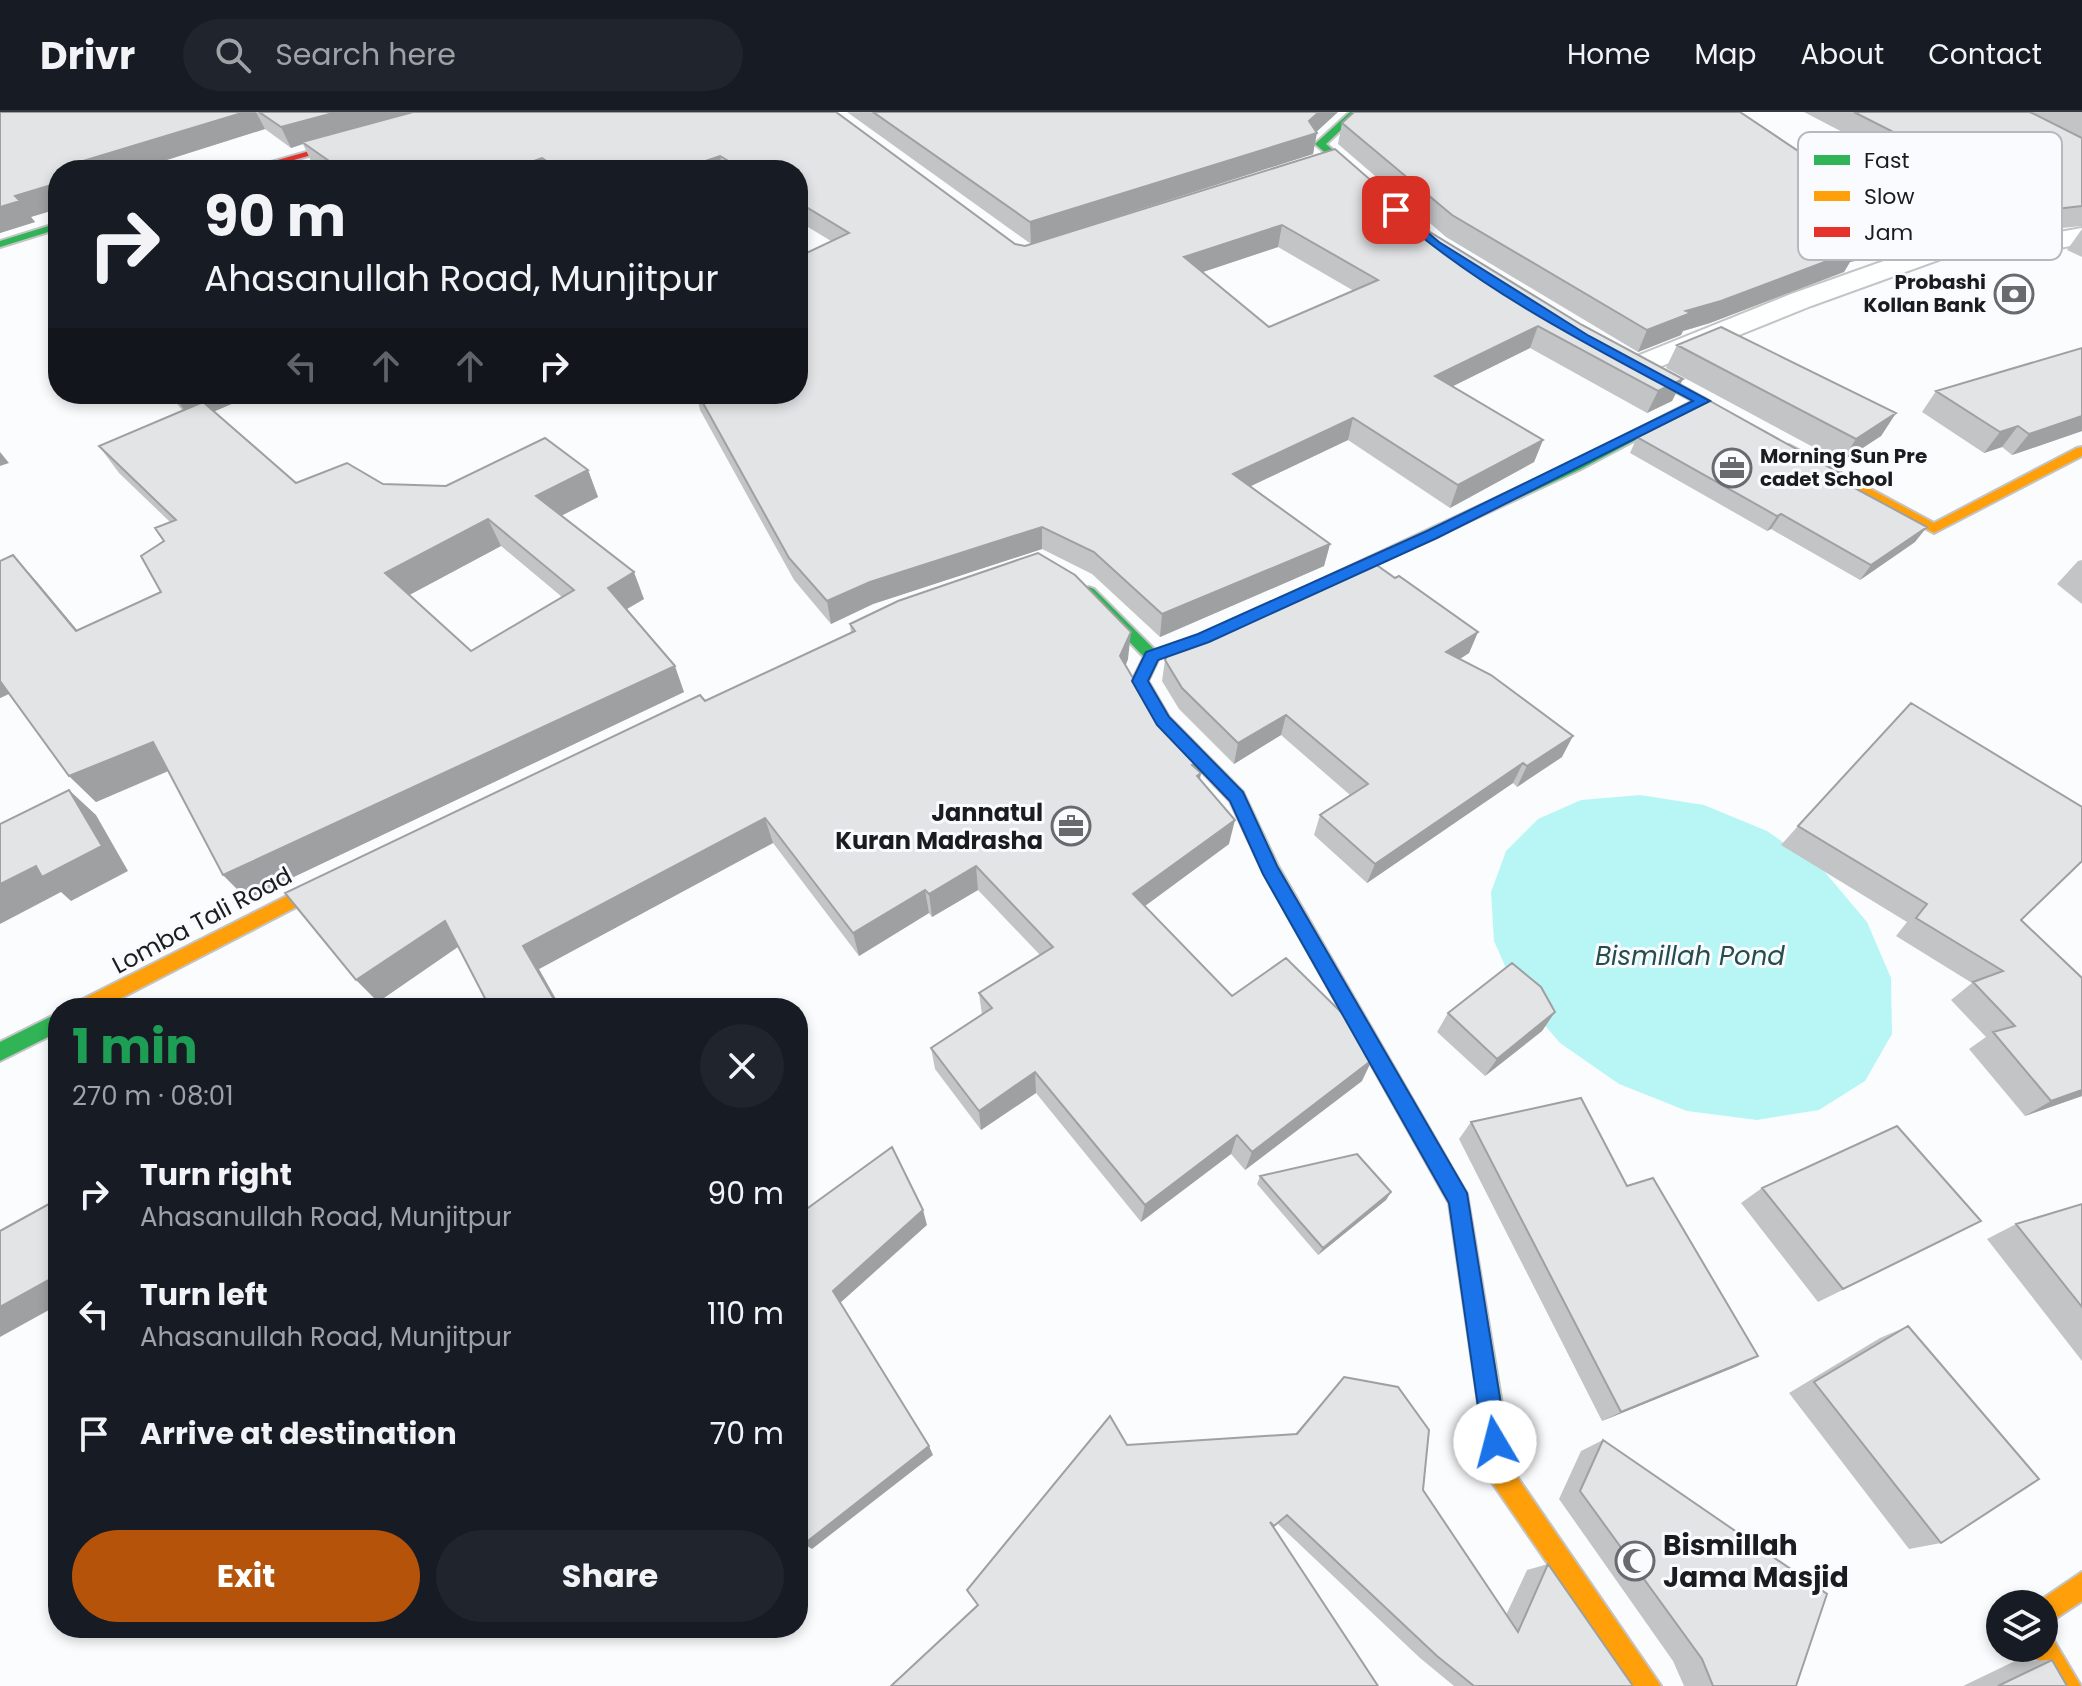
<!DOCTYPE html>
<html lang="en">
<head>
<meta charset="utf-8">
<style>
	:root { --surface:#171b24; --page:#20242c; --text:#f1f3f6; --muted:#9ea1a6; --line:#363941; --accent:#b45309 }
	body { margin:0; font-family:Poppins,sans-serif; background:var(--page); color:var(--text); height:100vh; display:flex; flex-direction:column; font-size:30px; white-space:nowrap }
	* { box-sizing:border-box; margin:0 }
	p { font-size:26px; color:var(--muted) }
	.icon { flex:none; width:44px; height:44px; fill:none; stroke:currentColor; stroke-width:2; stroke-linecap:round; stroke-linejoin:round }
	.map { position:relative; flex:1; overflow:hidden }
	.panel { position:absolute; left:48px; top:886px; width:760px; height:640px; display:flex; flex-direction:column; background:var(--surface); border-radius:32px; box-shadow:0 4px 12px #0003 }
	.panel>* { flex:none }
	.top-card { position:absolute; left:48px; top:48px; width:760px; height:244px; border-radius:32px; box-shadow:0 4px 12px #0003; background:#171b24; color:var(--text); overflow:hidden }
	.fabs { position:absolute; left:1986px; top:1478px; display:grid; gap:16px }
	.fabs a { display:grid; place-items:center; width:72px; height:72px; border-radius:50%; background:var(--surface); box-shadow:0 4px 12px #0003; font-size:40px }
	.pin { position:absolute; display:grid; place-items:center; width:68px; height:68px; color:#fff; margin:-34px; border-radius:16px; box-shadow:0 4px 12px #0006 }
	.me { position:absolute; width:88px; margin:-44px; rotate:352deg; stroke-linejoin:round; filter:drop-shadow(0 0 6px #0008) }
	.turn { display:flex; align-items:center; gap:28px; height:168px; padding:0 24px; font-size:36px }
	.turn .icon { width:104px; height:104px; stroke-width:2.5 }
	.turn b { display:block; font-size:56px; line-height:68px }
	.lanes { display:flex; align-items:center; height:76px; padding:0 24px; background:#0003; justify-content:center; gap:40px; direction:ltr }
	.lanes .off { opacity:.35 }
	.round { display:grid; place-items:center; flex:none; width:84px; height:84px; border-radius:42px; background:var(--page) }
	.headline { display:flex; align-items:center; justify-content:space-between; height:136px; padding:0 24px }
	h1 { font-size:48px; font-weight:700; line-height:60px; color:#1e9e55 }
	.cta { display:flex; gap:16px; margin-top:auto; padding:16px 24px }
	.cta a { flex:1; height:92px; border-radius:48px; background:var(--accent); color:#fff; font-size:32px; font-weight:700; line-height:92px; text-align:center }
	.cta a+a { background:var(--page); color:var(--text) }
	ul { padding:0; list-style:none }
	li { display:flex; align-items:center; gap:24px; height:120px; padding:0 24px }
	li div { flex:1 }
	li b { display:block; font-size:30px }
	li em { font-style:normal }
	header { display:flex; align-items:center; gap:48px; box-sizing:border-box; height:112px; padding:0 40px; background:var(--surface); border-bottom:2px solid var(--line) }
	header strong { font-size:38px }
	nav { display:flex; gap:44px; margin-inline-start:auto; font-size:28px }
	.search { width:560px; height:72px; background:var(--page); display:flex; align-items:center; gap:20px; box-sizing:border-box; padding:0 28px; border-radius:44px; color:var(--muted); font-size:30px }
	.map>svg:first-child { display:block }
	.water { fill:#b8f6f6 }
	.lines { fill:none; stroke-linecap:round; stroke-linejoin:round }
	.street-casing { stroke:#c3c4c6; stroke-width:4 }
	.fast-casing { stroke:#c3c4c6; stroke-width:4 }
	.slow-casing { stroke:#c3c4c6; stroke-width:4 }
	.jam-casing { stroke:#c3c4c6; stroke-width:4 }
	.street { fill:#feffff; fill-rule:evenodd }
	.fast { fill:#30b455; fill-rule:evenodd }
	.slow { fill:#ff9f0a; fill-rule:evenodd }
	.jam { fill:#e5322d; fill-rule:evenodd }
	.wall { fill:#c3c4c6; fill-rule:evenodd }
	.shaded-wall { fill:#9fa0a1 }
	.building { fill:#e3e4e6; stroke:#9fa0a1; stroke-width:2; fill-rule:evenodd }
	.route { fill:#1a73e8; stroke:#114b97; stroke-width:2 }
	.labels { text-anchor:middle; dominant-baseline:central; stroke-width:6; stroke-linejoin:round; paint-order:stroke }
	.far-poi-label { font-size:20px; font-weight:bold; fill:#1b1c1d; stroke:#fafbff; text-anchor:end }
	.poi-label { font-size:24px; font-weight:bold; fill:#1b1c1d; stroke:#fafbff; text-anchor:end }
	.street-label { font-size:24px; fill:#1b1c1d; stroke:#fafbff }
	.water-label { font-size:26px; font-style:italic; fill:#244d4c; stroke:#fafbff }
	.near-poi-label { font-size:28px; font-weight:bold; fill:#1b1c1d; stroke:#fafbff; text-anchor:start }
	.key { fill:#fafbff; stroke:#b7b8bb; stroke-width:2 }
	.key-label { font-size:22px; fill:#1b1c1d }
</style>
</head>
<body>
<header>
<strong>Drivr</strong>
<div class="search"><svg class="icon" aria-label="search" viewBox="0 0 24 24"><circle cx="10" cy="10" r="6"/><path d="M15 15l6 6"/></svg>Search here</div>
<nav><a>Home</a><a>Map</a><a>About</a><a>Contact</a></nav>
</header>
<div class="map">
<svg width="2082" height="1574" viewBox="0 0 2082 1574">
	<rect width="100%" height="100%" fill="#fbfcfe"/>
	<!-- water -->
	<path class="water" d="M1640,683L1704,693L1767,719L1824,759L1867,810L1891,866L1892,922L1865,969L1819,998L1757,1008L1687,999L1619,972L1560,931L1517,881L1494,829L1491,780L1506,739L1538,707L1581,688Z"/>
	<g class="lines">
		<defs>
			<path id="street" d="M2082,116V132L2048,138L1969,137L1811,194L1647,260L1637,263L1627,260L1622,254L1627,248L1791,182L1957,123L2048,122Z"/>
			<path id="fast" d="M1350,0H1360L1326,32L1339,43V47L1284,62V58L1329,44L1315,32Z
				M58,111V117L0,135V129Z
				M1621,245H1629L1709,289L1579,358L1324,477H1314V471L1569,352L1693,289L1621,251Z
				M1089,475L1094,477L1157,540L1160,544L1148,569L1169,605L1243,680L1278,754L1467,1082L1504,1304L1500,1312L1492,1316L1484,1312L1480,1304L1449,1091L1264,762L1230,689L1157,613L1132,569L1144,545L1084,483L1082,480Z
				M58,901V920L0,949V930Z"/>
			<path id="slow" d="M1789,333L1934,411L2077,336L2082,335V344L1934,421L1784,340V334Z
				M344,755L350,757L353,762L350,767L102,896H74L77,890Z
				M1492,1292L1500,1296L1511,1356L1661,1574H1632L1491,1369L1480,1304L1484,1296Z
				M2082,1460V1489L2044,1514V1492H2035Z
				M2044,1523L2053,1527L2081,1574H2053L2031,1536H2044Z"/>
			<path id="jam" d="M447,0H462L259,58H243Z"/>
		</defs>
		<!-- street casing -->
		<use href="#street" class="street-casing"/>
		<!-- fast casing -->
		<use href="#fast" class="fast-casing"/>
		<!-- slow casing -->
		<use href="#slow" class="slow-casing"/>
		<!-- jam casing -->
		<use href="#jam" class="jam-casing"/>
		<!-- street -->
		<use href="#street" class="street"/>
		<!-- fast -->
		<use href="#fast" class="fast"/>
		<!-- slow -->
		<use href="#slow" class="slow"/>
		<!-- jam -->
		<use href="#jam" class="jam"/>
	</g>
	<!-- wall -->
	<path class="wall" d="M0,0H836L1015,132L1025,134L1335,37L1430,120L1582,213L1683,267L1672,289L1647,301L1530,236L1453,274L1543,328L1534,350L1450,396L1348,328L1251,374L1330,432L1324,454L1160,525L1092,462L1042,437L873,492L831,512L794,468L700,298L698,289L687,282H798L831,129L798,109V58H322L312,51L303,32L291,36L265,17L135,58H58L31,105L35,110L0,121ZM1278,135L1354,179L1269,215L1202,160Z
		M847,0H1338L1316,20L1313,42L1031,132Z
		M1804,0H2082V114L2032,119Z
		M1342,11L1916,118L1903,139L1850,150L1844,160L1710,211L1683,219L1681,223L1638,240L1446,125L1338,32Z
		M2082,117V145L2067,138Z
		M1677,233L1896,301L1881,324L1841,350L1666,256Z
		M1936,279L2082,319L2012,343L2002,335L1984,341L1922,300Z
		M169,282H255L214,299L296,371L446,374L588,358L598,385L561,404L644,487L627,497L684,580L247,787L223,763L169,659L96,690L69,664L9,582L0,586L37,470L78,519L161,480L164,429L170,410L119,361L99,334L183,299ZM501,434L562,485L471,539L409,483Z
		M1637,325L1838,367L1915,430L1860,468L1771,417L1767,419L1630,341Z
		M2082,448V492L2057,472L2078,449Z
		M1395,466L1478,520L1469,541L1460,547L1562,645L1517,675L1513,671L1367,771L1314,723L1320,703L1350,683L1281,623L1234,652L1179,597L1162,569L1165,548Z
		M850,512L1128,547L1126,553L1150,595L1199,659L1200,668L1229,732L1145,794L1232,884L1362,969L1245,1058L1231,1042L1141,1110L1036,981L981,1018L935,957L931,936L982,903L979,881L1040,843L978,778L932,805L929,801L859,844L773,731L539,857L458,835L378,890L705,589L851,521Z
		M1798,714L2021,808L2082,866V984L2025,1004L1969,937L1986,925L1951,888L1972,871L1896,824L1907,810L1781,733Z
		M1555,900L1542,919L1485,964L1437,920L1448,901Z
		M1471,1010L1627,1074L1758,1244L1735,1255L1602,1309L1459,1027Z
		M1260,1064L1391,1080L1386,1088L1318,1143L1257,1072Z
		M1762,1076L1953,1124L1818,1190L1741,1091Z
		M2082,1092V1249L1987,1127L2016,1112Z
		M1908,1214L1941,1431L1909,1437L1789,1281L1880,1226Z
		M1344,1265L1423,1378L1506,1503L1527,1458L1548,1452L1633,1574H1454L1420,1546L1277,1411L1273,1415L978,1493L1127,1333L1295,1322Z
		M1603,1328L1796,1574H1684L1673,1549L1559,1387L1581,1339Z
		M2052,1548L2067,1574H1963L2015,1549Z"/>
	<!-- shaded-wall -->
	<path class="shaded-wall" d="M245,0H256L265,17L135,58H74L70,53Z
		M337,0H420L302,30L303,32L291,36L281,15Z
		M1319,0H1338L1314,22L1317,21L1313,42L1031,132L1030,110L1309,9Z
		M720,44L723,58H679Z
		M542,46L546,58H508Z
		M58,71V97L31,105L35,110L0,121V95L15,84Z
		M1282,113L1278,135L1182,167L1184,145Z
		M1916,118L1903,139L1850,150L1844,160L1710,211L1683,219L1681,223L1638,240L1647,218L1686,199L1846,132Z
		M1538,214L1530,236L1429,286L1435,264Z
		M1683,267L1672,289L1647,301L1658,279Z
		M195,282H255L192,309L178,289Z
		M1896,301L1881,324L1841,350L1856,327Z
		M2082,304V319L2012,343L2029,322Z
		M1353,306L1348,328L1230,384L1233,362Z
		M2018,314L2002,335L1984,341L2000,320Z
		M1543,328L1534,350L1450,396L1458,373Z
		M0,340L9,351L0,354Z
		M588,358L598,385L547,411L536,384Z
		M1781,402L1771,417L1767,419L1777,404Z
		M488,407L501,434L400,488L385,461Z
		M1042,415V437L873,492L831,512L827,489L870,470Z
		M1927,415L1915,430L1860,468L1871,453Z
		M1330,432L1324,454L1160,525L1162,502Z
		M13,443L37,470L100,546L76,519Z
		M634,460L644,487L618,502L608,476Z
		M1131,520L1128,547L1118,570L1120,544Z
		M1478,520L1469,541L1438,561L1446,540Z
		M675,554L684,580L247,787L223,763Z
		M0,565L15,579L0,586Z
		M1286,603L1281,623L1234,652L1238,631Z
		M1573,624L1562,645L1517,675L1527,654Z
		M153,630L177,655L96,690L69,664Z
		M1201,648L1198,663L1201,661L1197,686L1192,653Z
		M1523,651L1513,671L1367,771L1375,752Z
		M69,678L96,703L128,759L71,789L61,780L0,812V772Z
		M765,706L773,731L539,857L561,896H559L523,834Z
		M1235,708L1229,732L1130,805L1133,782Z
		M976,754L978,778L932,805L929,782Z
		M925,778L929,801L859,844L853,821Z
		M445,809L462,832L378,890L356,868Z
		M1555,900L1542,919L1485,964L1497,947Z
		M1372,948L1362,969L1245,1058L1252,1040Z
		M1035,960L1036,981L981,1018L979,999Z
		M2082,978V984L2025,1004L2051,989Z
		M1237,1023L1231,1042L1141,1110L1145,1093Z
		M1391,1080L1386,1088L1318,1143L1323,1136Z
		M923,1098L927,1113L839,1192L833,1179Z
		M58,1163V1193L0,1225V1195Z
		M1758,1244L1735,1255L1602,1309L1621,1300Z
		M929,1334L933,1343L812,1437L804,1432Z"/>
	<!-- building -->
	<path class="building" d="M0,0H245L70,53L76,58H58V71L15,84L20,89L0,95Z
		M259,0H337L281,15Z
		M413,0H836L1015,132L1025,134L1335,37L1430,120L1582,213L1683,267L1658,279L1538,214L1435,264L1543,328L1458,373L1353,306L1233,362L1330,432L1162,502L1094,440L1042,415L870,470L827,489L789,446L698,282H798V145L849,121L798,90V58H744L720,44L679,58L676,55L669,58H560L542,46L508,58H342L302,30ZM1282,113L1378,168L1269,215L1184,145Z
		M873,0H1319L1309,9L1317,21L1030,110Z
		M1354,0H1740L1916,118L1846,132L1856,138L1721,189L1686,199L1691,201L1647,218L1452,103L1342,11Z
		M1854,0H2030L2082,26V94L2047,98Z
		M1721,215L1896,301L1856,327L1677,233Z
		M2082,236V304L2029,322L2018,314L2000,320L1936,279Z
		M172,282H195L178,289Z
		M1710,289L1841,362L1836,366L1927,415L1871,453L1781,402L1777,404L1637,325Z
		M203,290L296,371L347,351L383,372L446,374L545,326L588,358L536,384L634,460L608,476L675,554L223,763L153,630L69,664L0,569V449L13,443L76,519L161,480L141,444L164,429L155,416L176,408L99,334ZM488,407L574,478L471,539L385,461Z
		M1038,441L1075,463L1131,520L1120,544L1150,595L1201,648L1192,653L1201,661L1197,664L1235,708L1133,782L1232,884L1286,846L1350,909L1372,948L1252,1040L1237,1023L1145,1093L1035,960L979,999L931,936L992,896L979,881L1053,835L976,754L929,782L925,778L853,821L765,706L523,834L559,896H490L445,809L356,868L285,781L700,583L705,589L855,519L850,512L898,489Z
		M1371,449L1395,466L1399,464L1478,520L1446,540L1491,563L1573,624L1527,654L1523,651L1375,752L1320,703L1368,672L1286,603L1238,631L1182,576L1165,548L1172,534L1222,517Z
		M1911,591L2082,695V749L2021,808L2082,866V978L2051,989L1993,920L2015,914L1973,870L2003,859L1916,806L1927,792L1798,714Z
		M69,678L102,734L42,765L36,754L0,772V712Z
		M1512,851L1541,875L1555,900L1497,947L1448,901Z
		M1581,986L1627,1074L1653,1066L1758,1244L1621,1300L1471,1010Z
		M1897,1014L1981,1109L1843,1177L1762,1076Z
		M892,1035L923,1098L833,1179L929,1334L804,1432L798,1421V1098L801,1101Z
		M1357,1042L1391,1080L1323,1136L1260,1064Z
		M58,1087V1163L0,1195V1119Z
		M2082,1092V1195L2016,1112Z
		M1908,1214L2039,1367L1941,1431L1814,1270Z
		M1344,1265L1398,1275L1429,1318L1423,1378L1518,1520L1548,1452L1633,1574H1474L1437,1544L1287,1403L1274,1414L1270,1410L1378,1574H891L978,1493L967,1478L1110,1304L1127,1333L1297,1322Z
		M1603,1328L1827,1482L1796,1574H1713L1702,1547L1580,1379Z
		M2052,1548L2067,1574H1998Z"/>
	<!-- route -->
	<path class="route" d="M1392,96H1399L1439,130L1589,224L1710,289L1437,426L1209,530L1158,548L1148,569L1169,605L1243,680L1277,754L1467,1081L1507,1330L1504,1339L1495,1342L1486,1339L1483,1330L1449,1091L1263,762L1230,689L1157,613L1132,569L1146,540L1198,522L1427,419L1693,289C1590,234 1480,178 1392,100Z"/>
	<!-- icons -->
	<defs>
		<symbol id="bank-ring" viewBox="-11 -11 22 22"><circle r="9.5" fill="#fafbff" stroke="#696a6c" stroke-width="1.5"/><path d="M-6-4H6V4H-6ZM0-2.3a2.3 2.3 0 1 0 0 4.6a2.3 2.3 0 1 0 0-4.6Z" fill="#696a6c"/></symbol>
		<symbol id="office-ring" viewBox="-11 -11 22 22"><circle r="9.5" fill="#fafbff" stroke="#696a6c" stroke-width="1.5"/><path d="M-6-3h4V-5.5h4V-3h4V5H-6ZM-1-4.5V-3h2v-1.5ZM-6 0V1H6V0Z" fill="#696a6c"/></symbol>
		<symbol id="mosque-ring" viewBox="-11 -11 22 22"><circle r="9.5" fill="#fafbff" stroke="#696a6c" stroke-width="1.5"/><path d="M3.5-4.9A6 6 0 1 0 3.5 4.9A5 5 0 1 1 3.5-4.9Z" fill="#696a6c"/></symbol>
	</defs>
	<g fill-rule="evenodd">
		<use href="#bank-ring" x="1992" y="160" width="44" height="44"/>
		<use href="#office-ring" x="1710" y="334" width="44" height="44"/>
		<use href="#office-ring" x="1049" y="692" width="44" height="44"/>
		<use href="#mosque-ring" x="1613" y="1427" width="44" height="44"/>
	</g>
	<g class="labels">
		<!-- far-poi labels -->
		<g class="far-poi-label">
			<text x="1986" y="170">Probashi<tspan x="1986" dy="23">Kollan Bank</tspan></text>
			<text x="1760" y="344" text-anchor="start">Morning Sun Pre<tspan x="1760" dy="23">cadet School</tspan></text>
		</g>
		<!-- poi labels -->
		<g class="poi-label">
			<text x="1043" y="700">Jannatul<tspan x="1043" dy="28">Kuran Madrasha</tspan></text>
		</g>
		<!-- street labels -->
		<g class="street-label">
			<text transform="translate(202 808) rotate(-28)">Lomba Tali Road</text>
		</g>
		<!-- water labels -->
		<g class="water-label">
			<text x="1690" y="844">Bismillah Pond</text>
		</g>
		<!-- near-poi labels -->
		<g class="near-poi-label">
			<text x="1663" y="1433">Bismillah<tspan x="1663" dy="32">Jama Masjid</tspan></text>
		</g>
	</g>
	<!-- legend -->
	<rect x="1798" y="20" width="264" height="128" rx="12" class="key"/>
	<rect x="1814" y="43" width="36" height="10" fill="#30b455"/>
	<rect x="1814" y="79" width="36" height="10" fill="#ff9f0a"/>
	<rect x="1814" y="115" width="36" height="10" fill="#e5322d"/>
	<g class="key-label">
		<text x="1864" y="56">Fast</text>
		<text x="1864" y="92">Slow</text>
		<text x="1864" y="128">Jam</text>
	</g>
</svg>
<div class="fabs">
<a><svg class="icon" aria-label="layers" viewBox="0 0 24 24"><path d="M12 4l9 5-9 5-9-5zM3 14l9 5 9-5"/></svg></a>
</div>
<div class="pin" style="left:1396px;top:98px;background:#d93025"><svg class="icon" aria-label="arrive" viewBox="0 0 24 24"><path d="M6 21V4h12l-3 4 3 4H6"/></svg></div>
<svg class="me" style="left:1495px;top:1330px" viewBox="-20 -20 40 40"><circle r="19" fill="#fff"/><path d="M0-13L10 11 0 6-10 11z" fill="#1a73e8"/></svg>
<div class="top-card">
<div class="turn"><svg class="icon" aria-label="right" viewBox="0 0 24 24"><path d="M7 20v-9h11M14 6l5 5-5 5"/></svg><div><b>90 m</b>Ahasanullah Road, Munjitpur</div></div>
<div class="lanes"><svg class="icon off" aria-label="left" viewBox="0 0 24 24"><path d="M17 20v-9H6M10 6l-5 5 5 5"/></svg><svg class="icon off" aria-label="ahead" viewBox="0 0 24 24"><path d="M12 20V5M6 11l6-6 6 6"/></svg><svg class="icon off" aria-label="ahead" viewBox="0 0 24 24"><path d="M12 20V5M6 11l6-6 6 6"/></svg><svg class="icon" aria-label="right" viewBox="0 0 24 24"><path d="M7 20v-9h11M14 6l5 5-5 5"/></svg></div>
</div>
<section class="panel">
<div class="headline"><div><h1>1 min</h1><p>270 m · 08:01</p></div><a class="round"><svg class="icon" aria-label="close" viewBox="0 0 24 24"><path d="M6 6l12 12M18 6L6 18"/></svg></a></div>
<ul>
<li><svg class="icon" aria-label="right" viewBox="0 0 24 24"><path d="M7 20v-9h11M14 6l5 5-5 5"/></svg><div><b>Turn right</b><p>Ahasanullah Road, Munjitpur</p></div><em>90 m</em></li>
<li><svg class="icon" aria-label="left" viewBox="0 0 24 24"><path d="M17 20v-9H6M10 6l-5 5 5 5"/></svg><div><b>Turn left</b><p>Ahasanullah Road, Munjitpur</p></div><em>110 m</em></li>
<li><svg class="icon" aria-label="arrive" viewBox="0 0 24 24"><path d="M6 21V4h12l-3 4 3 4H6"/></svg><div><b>Arrive at destination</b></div><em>70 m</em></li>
</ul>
<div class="cta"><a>Exit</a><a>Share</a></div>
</section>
</div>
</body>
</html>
